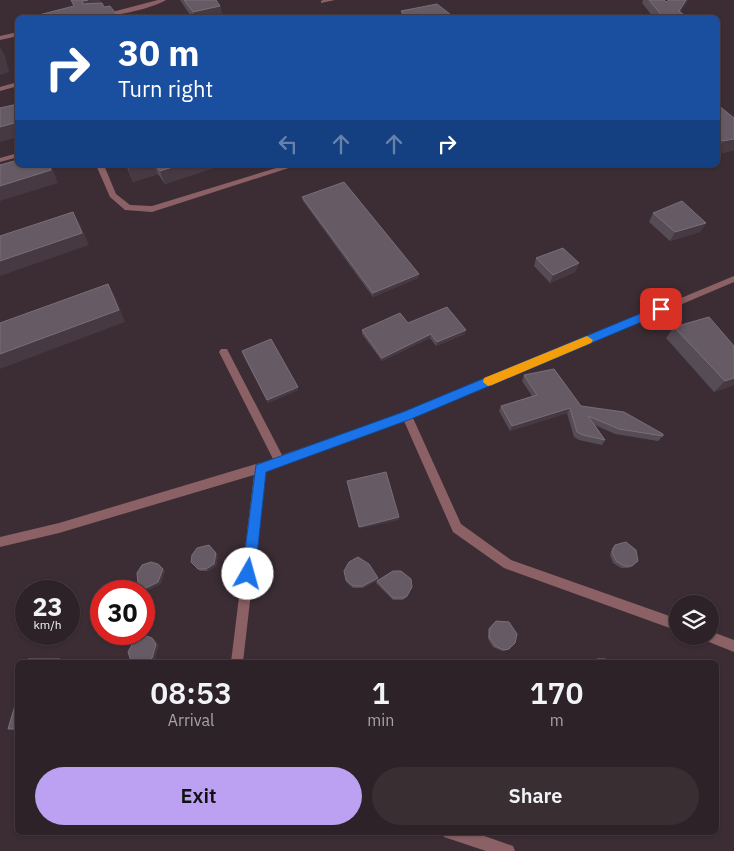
<!DOCTYPE html>
<html lang="en">
<head>
<meta charset="utf-8">
<style>
	:root { --surface:#2d2227; --page:#392f33; --text:#f1f3f6; --muted:#a7a4a7; --line:#483f44; --accent:#bca0f2 }
	body { margin:0; font-family:"IBM Plex Sans",sans-serif; background:var(--page); color:var(--text); height:100vh; display:flex; flex-direction:column; font-size:19px; white-space:nowrap }
	* { box-sizing:border-box; margin:0 }
	p { font-size:16px; color:var(--muted) }
	.icon { flex:none; width:28px; height:28px; fill:none; stroke:currentColor; stroke-width:2; stroke-linecap:round; stroke-linejoin:round }
	.map { position:relative; flex:1; overflow:hidden }
	.side { position:absolute; left:15px; top:660px; width:704px; height:175px; display:flex; flex-direction:column; background:var(--surface); border-radius:8px; box-shadow:0 1px 4px #0004,0 0 0 1px var(--line) }
	.side>* { flex:none }
	.top-card { position:absolute; left:15px; top:15px; width:705px; height:152px; border-radius:8px; box-shadow:0 1px 4px #0004,0 0 0 1px var(--line); background:#1a4fa0; color:#fff; overflow:hidden }
	.buttons { position:absolute; left:669px; top:595px; display:grid; gap:10px }
	.buttons a { display:grid; place-items:center; width:50px; height:50px; border-radius:50%; background:var(--surface); box-shadow:0 1px 4px #0004,0 0 0 1px var(--line); font-size:25px }
	.speed { position:absolute; left:15px; top:580px; display:flex; gap:10px; font-size:25px; font-weight:700; text-align:center }
	.speed>* { display:grid; place-content:center; width:65px; height:65px; border-radius:50%; background:var(--surface); box-shadow:0 1px 4px #0004,0 0 0 1px var(--line); line-height:1 }
	.speed small { font-size:12px; font-weight:400 }
	.speed .limit { border:8px solid #d22; background:#fff; color:#111 }
	.pin { position:absolute; display:grid; place-items:center; width:42px; height:42px; color:#fff; margin:-21px; border-radius:10px; box-shadow:0 2px 8px #0006 }
	.me { position:absolute; width:55px; margin:-28px; rotate:7deg; stroke-linejoin:round; filter:drop-shadow(0 0 4px #0008) }
	.turn { display:flex; align-items:center; gap:18px; height:105px; padding:0 20px; font-size:22px }
	.turn .icon { width:65px; height:65px; stroke-width:2.5 }
	.turn b { display:block; font-size:35px; line-height:42px }
	.lanes { display:flex; align-items:center; height:48px; padding:0 20px; background:#0003; justify-content:center; gap:25px; direction:ltr }
	.lanes .off { opacity:.35 }
	.eta { display:flex; justify-content:space-evenly; align-items:center; height:85px; text-align:center }
	.eta b { font-size:30px; font-weight:600; line-height:35px }
	.cta { display:flex; gap:10px; margin-top:auto; padding:10px 20px }
	.cta a { flex:1; height:58px; border-radius:30px; background:var(--accent); color:#111; font-size:20px; font-weight:600; line-height:58px; text-align:center }
	.cta a+a { background:var(--page); color:var(--text) }
	.map>svg:first-child { display:block }
	.lines { fill:none; stroke-linecap:round; stroke-linejoin:round }
	.minor { fill:#8b6165; fill-rule:evenodd }
	.wall { fill:#564c56 }
	.shaded-wall { fill:#463942 }
	.building { fill:#665b65; stroke:#796f78 }
	.route { fill:#1a73e8; stroke:#114b97 }
	.slow { fill:#f59e0b }
</style>
</head>
<body>
<div class="map">
<svg width="734" height="851" viewBox="0 0 734 851">
	<rect width="100%" height="100%" fill="#3c2d34"/>
	<g class="lines">
		<!-- minor -->
		<path class="minor" d="M158,0H166C152,9 107,18 89,18Z
			M323,0H335L321,3V1Z
			M18,32V36L0,40V36Z
			M18,82V86L0,91V87Z
			M18,153V157L0,162V158Z
			M96,165H104L116,194L130,205L152,206L286,165H298L152,212L125,210L110,197Z
			M734,276V282L413,418L461,524L511,560L678,619V631L504,568L453,532L404,421L265,471L243,662H231L254,475L59,533L0,547V537L59,523L273,459L219,352L221,349H227L282,455L404,413Z
			M710,631L734,640V652L704,640L702,636H710Z
			M442,832H473L513,846L515,851H486L444,837Z"/>
	</g>
	<!-- wall -->
	<path class="wall" d="M180,0H216L220,6L222,15L210,18H192Z
		M643,0H664L666,2L669,0H688L680,12L688,18H654L642,3Z
		M401,11L455,18H401Z
		M718,105L734,118V150L718,154Z
		M126,165H222L165,184L158,174L133,182Z
		M302,197L418,278L373,297L303,201Z
		M653,213L706,223L700,232L670,241L649,222Z
		M536,258L579,263L575,272L550,283L534,266Z
		M408,323L465,334L436,346L430,338L382,361L362,334V330Z
		M674,327L734,385L714,392L666,338Z
		M242,351L298,390L268,403L243,355Z
		M524,375L581,406L663,436L658,441L615,434L595,425L605,440L602,445L579,440L574,437L567,413L510,431L499,411L501,406L532,396L522,381Z
		M615,545L632,566L629,568H621L613,563L610,555L612,548Z
		M218,555L216,566L208,571H200L191,562Z
		M344,571L378,578V580L363,588H353L346,582Z
		M377,581L412,587L407,597L403,600H393L376,583Z
		M496,621L515,643L507,650L502,651L493,647L488,639V629Z"/>
	<!-- shaded-wall -->
	<path class="shaded-wall" d="M88,0H100L104,12L82,4L83,1Z
		M686,0H688L676,18L679,11Z
		M220,6L222,15L210,18H194L193,12Z
		M0,46L5,56L9,72L0,75Z
		M18,122V137L0,142V127Z
		M734,139V150L718,154V150L723,141Z
		M49,165H51L58,183L0,201V186Z
		M139,165H154L158,174L133,182L128,168Z
		M179,165H222L165,184L160,171Z
		M73,212L80,224L89,245L0,276V261Z
		M706,223L700,232L670,241L675,232Z
		M579,263L575,272L550,283L553,275Z
		M419,274L418,278L373,297V293Z
		M108,284L115,296L125,322L0,369V354Z
		M466,330L465,334L436,346L437,342Z
		M431,334L430,338L382,361V358Z
		M734,378V385L714,392L725,381Z
		M298,387V390L268,403L267,400Z
		M570,408L567,413L510,431L512,426Z
		M399,517V520L359,529V527Z
		M216,553L218,555L216,566L208,571L206,569Z
		M163,569L165,571L161,584L149,590L146,588Z
		M378,578V580L363,588V586Z
		M152,638L154,639L159,645L155,659L151,662H145Z
		M60,659L63,660V662H59Z"/>
	<!-- building -->
	<path class="building" d="M71,0H88L83,1L82,4L102,3L104,7L110,6L119,18H27L74,6Z
		M184,0H216L220,6L193,12Z
		M649,0H664L666,2L669,0H686L679,11L688,18H664Z
		M437,4L455,18H408L401,11Z
		M18,20V26L15,21Z
		M18,104V122L0,127V108Z
		M718,105L734,118V139L723,141L718,137Z
		M18,160V165H49L51,170L0,186V165Z
		M126,165H139L128,168Z
		M156,165H179L160,171Z
		M344,182L419,274L373,293L302,197Z
		M682,201L706,223L675,232L653,213Z
		M73,212L82,233L0,261V236Z
		M563,248L579,263L553,275L536,258Z
		M108,284L119,310L0,354V323Z
		M447,307L466,330L437,342L431,334L382,358L362,330L400,313L408,323Z
		M709,317L734,346V378L725,381L674,327Z
		M271,339L298,387L267,400L242,351Z
		M554,369L581,406L624,412L663,434V436L619,429L588,416L605,440L583,435L577,432L570,408L512,426L501,406L537,395L524,375Z
		M386,472L399,517L359,527L347,481Z
		M626,542L636,550L638,561L632,566H624L616,561L612,552L615,545Z
		M209,545L216,553L214,564L206,569H198L191,562L192,555L197,548Z
		M358,557L369,564L378,578L363,586H353L346,580L344,571L349,562Z
		M151,562L158,564L163,569L158,582L146,588L138,584L137,573L142,565Z
		M393,571H401L411,579L412,587L407,596L403,598H393L377,581Z
		M496,621L509,622L517,634L515,643L509,649L504,650L495,646L489,637L490,628Z
		M144,635L152,638L156,644L152,658L148,662H134L131,661L128,652L135,639Z
		M28,659H60L59,662H27Z
		M597,659H605L610,661L611,662H594Z
		M18,695V729H8Z
		M229,832H244L243,833L233,835Z"/>
	<!-- route -->
	<path class="route" d="M661,305L665,307V312L411,419L266,472L255,574L253,579L248,581L244,579L242,574L256,465L403,412Z"/>
	<!-- slow -->
	<path class="slow" d="M587,336L593,340L591,343L492,385L488,386L483,382L484,378Z"/>
</svg>
<div class="buttons">
<a><svg class="icon" aria-label="layers" viewBox="0 0 24 24"><path d="M12 4l9 5-9 5-9-5zM3 14l9 5 9-5"/></svg></a>
</div>
<div class="speed"><div>23<small>km/h</small></div><div class="limit">30</div></div>
<div class="pin" style="left:661px;top:309px;background:#d93025"><svg class="icon" aria-label="arrive" viewBox="0 0 24 24"><path d="M6 21V4h12l-3 4 3 4H6"/></svg></div>
<svg class="me" style="left:248px;top:574px" viewBox="-20 -20 40 40"><circle r="19" fill="#fff"/><path d="M0-13L10 11 0 6-10 11z" fill="#1a73e8"/></svg>
<div class="top-card">
<div class="turn"><svg class="icon" aria-label="right" viewBox="0 0 24 24"><path d="M7 20v-9h11M14 6l5 5-5 5"/></svg><div><b>30 m</b>Turn right</div></div>
<div class="lanes"><svg class="icon off" aria-label="left" viewBox="0 0 24 24"><path d="M17 20v-9H6M10 6l-5 5 5 5"/></svg><svg class="icon off" aria-label="ahead" viewBox="0 0 24 24"><path d="M12 20V5M6 11l6-6 6 6"/></svg><svg class="icon off" aria-label="ahead" viewBox="0 0 24 24"><path d="M12 20V5M6 11l6-6 6 6"/></svg><svg class="icon" aria-label="right" viewBox="0 0 24 24"><path d="M7 20v-9h11M14 6l5 5-5 5"/></svg></div>
</div>
<section class="side">
<div class="eta">
<div><b>08:53</b><p>Arrival</p></div>
<div><b>1</b><p>min</p></div>
<div><b>170</b><p>m</p></div>
</div>
<div class="cta"><a>Exit</a><a>Share</a></div>
</section>
</div>
</body>
</html>
